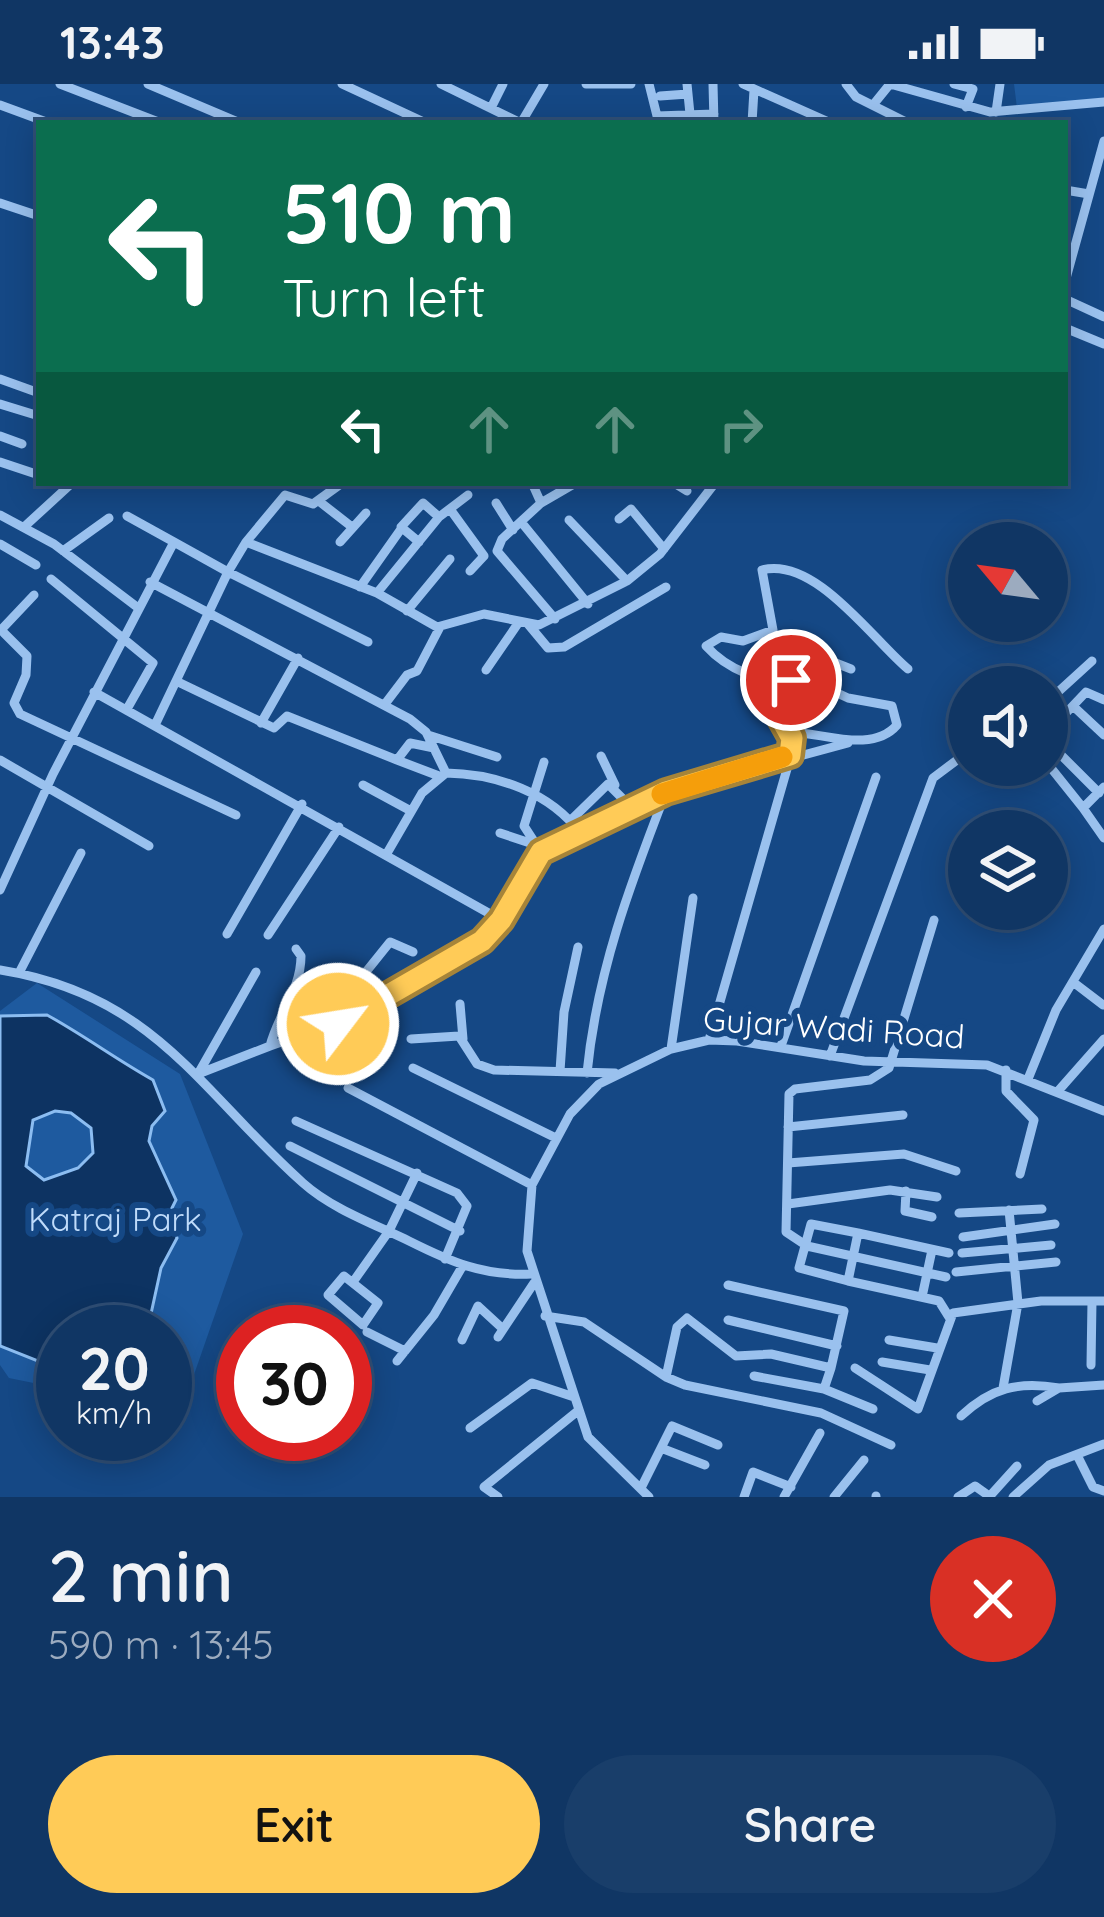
<!DOCTYPE html>
<html lang="en">
<head>
<meta charset="utf-8">
<style>
	:root { --surface:#103664; --page:#193e6a; --text:#f1f3f6; --muted:#9cabbf; --line:#305078; --accent:#ffcb57 }
	body { margin:0; font-family:Quicksand,sans-serif; background:var(--page); color:var(--text); height:100vh; display:flex; flex-direction:column; font-size:45px; white-space:nowrap }
	* { box-sizing:border-box; margin:0 }
	p { font-size:39px; color:var(--muted) }
	.icon { flex:none; width:66px; height:66px; fill:none; stroke:currentColor; stroke-width:2; stroke-linecap:round; stroke-linejoin:round }
	.map { position:relative; height:1413px; overflow:hidden }
	.drawer { display:flex; flex-direction:column; background:var(--surface); flex:1 }
	.drawer>* { flex:none }
	.hud { position:absolute; left:36px; top:36px; width:1032px; height:366px; border-radius:0px; box-shadow:0 6px 30px #0003,0 0 0 3px var(--line); background:#0b6e4f; color:#fff; overflow:hidden }
	.needle { width:78px; rotate:299deg }
	.buttons { position:absolute; left:948px; top:438px; display:grid; gap:24px }
	.buttons a { display:grid; place-items:center; width:120px; height:120px; border-radius:50%; background:var(--surface); box-shadow:0 6px 30px #0003,0 0 0 3px var(--line); font-size:60px }
	.speed { position:absolute; left:36px; top:1221px; display:flex; gap:24px; font-size:60px; font-weight:700; text-align:center }
	.speed>* { display:grid; place-content:center; width:156px; height:156px; border-radius:50%; background:var(--surface); box-shadow:0 6px 30px #0003,0 0 0 3px var(--line); line-height:1 }
	.speed small { font-size:30px; font-weight:400 }
	.speed .limit { border:18px solid #d22; background:#fff; color:#111 }
	.pin { position:absolute; display:grid; place-items:center; width:102px; height:102px; color:#fff; margin:-51px; border:6px solid #fff; border-radius:50%; box-shadow:0 3px 12px #0007 }
	.me { position:absolute; width:132px; margin:-66px; rotate:59deg; stroke-linejoin:round; filter:drop-shadow(0 0 9px #0008) }
	.turn { display:flex; align-items:center; gap:42px; height:252px; padding:0 48px; font-size:54px }
	.turn .icon { width:156px; height:156px; stroke-width:2.5 }
	.turn b { display:block; font-size:84px; line-height:102px }
	.lanes { display:flex; align-items:center; height:114px; padding:0 48px; background:#0003; justify-content:center; gap:60px; direction:ltr }
	.lanes .off { opacity:.35 }
	.round { display:grid; place-items:center; flex:none; width:126px; height:126px; border-radius:63px; background:var(--page) }
	.overview { display:flex; align-items:center; justify-content:space-between; height:204px; padding:0 48px }
	h1 { font-size:72px; font-weight:600; line-height:90px }
	.cta { display:flex; gap:24px; margin-top:auto; padding:24px 48px }
	.cta a { flex:1; height:138px; border-radius:72px; background:var(--accent); color:#111; font-size:48px; font-weight:600; line-height:138px; text-align:center }
	.cta a+a { background:var(--page); color:var(--text) }
	.status { display:flex; justify-content:space-between; align-items:center; height:84px; padding:0 60px; background:var(--surface); direction:ltr }
	.status svg { height:33px; fill:currentColor }
	.map>svg:first-child { display:block }
	.green { fill:#1e5a9f }
	.water { fill:#0d3362; stroke:#8cbdf1; stroke-width:3; fill-rule:evenodd }
	.lines { fill:none; stroke-linecap:round; stroke-linejoin:round }
	.minor { stroke:#9ac1ee; stroke-width:9 }
	.route-casing { stroke:#a68439; stroke-width:30 }
	.route { stroke:#ffcb57; stroke-width:21 }
	.slow { stroke:#f59e0b; stroke-width:21 }
	.labels { text-anchor:middle; dominant-baseline:central; stroke-width:12; stroke-linejoin:round; paint-order:stroke }
	.street-label { font-size:33px; fill:#fff; stroke:#154885 }
	.park-label { font-size:33px; fill:#bfdbfa; stroke:#154885 }
</style>
</head>
<body>
<div class="status"><b>13:43</b><svg viewBox="0 0 49 12"><path d="M0 12V9h3v3zM5 12V6h3v6zM10 12V3h3v9zM15 12V0h3v12zM26 1h20v11H26zM47 4h2v5h-2z"/></svg></div>
<div class="map">
<svg width="1104" height="1413" viewBox="0 0 1104 1413">
	<rect width="100%" height="100%" fill="#154885"/>
	<!-- green -->
	<path class="green" d="M1014,0H1104V15L1017,24Z
		M37,899L180,990L243,1150L181,1328L165,1325V1248H63V1305L9,1294L0,1281V927Z"/>
	<!-- water -->
	<path class="water" d="M47,931C85,952 114,974 153,996L165,1027L152,1042L149,1057L176,1116L170,1128L177,1154L161,1184L147,1248H63V1287L0,1262V932ZM55,1027L71,1029L91,1044L93,1069L78,1084L44,1096L26,1082L33,1036Z"/>
	<g class="lines">
		<!-- minor -->
		<path class="minor" d="M60,0L161,39
			M148,0L240,39
			M342,0L426,39
			M441,0L521,39L544,0
			M586,0H631
			M649,0L657,32L714,30
			M687,0L690,30
			M713,0L714,39
			M743,0L831,39
			M846,0L856,13L908,39
			M954,0L973,5L966,23
			M660,12L688,10
			M0,21L49,39
			M873,21L890,0L990,28L1104,18
			M491,24L503,0
			M996,28L1000,0
			M752,39L754,6
			M1065,106L1089,110
			M0,119L39,132
			M1065,198L1104,57
			M1065,215L1104,233
			M1065,244L1104,260
			M0,295L39,309
			M0,320L39,332
			M0,352L22,360
			M0,378L39,391
			M532,399L541,419L502,455L497,467L555,535
			M674,399L687,407
			M320,418L352,443
			M496,419L513,446
			M541,419L572,401
			M450,425L484,472
			M0,431L54,460L137,523
			M127,432L174,458
			M619,435L631,425L664,465
			M522,439L588,520
			M24,443L72,399
			M246,458L285,411L313,420L342,399
			M340,458L366,429
			M419,458L401,443L423,419L439,433
			M0,460L36,481
			M63,467L109,434
			M470,487L484,472
			M51,495L153,579L127,625
			M627,497L660,470L715,399
			M150,498L410,635L426,648L446,689
			M360,503L401,445
			M377,509L439,433L468,411
			M407,527L450,475
			M528,540L548,564L564,563L666,503
			M0,547L34,511
			M4,549L27,572L26,591L14,619L20,630L236,731
			M486,586L519,538
			M176,597L228,488L368,558
			M798,604L791,596C760,599 727,585 706,562L721,553L743,557L773,546L762,486C815,472 873,556 908,585
			M94,608L501,836L531,782L551,763L666,708L848,659
			M1047,618L1092,577
			M385,620L407,591L417,587L440,543
			M1073,622L1104,651
			M156,639L176,597L274,644L287,632L397,676L410,659L434,664
			M261,639L298,574
			M786,648C820,647 871,671 897,641L892,622L848,614L820,601
			M1047,649L1086,608L1104,616
			M428,651L497,673
			M1047,657L1099,709
			M601,672L615,701
			M0,676L149,762
			M397,676L439,692
			M1047,679L1083,724
			M363,701L411,727
			M1104,703L1083,724L1104,754
			M571,736L608,700L633,725
			M500,749L533,760
			M541,768L524,742L544,678
			M386,771L422,709L446,689C497,690 550,708 581,750
			M0,806L53,690L174,458L228,488L246,458L377,509L437,543L484,530L539,541L627,497L569,436
			M934,836L889,984L870,996L795,1005L789,1010L786,1148L807,1162L946,1193
			M227,850L302,720
			M268,851L339,743
			M0,886C155,911 199,1006 303,1099C332,1125 374,1140 409,1157C451,1178 483,1192 531,1190
			M19,889L81,769
			M1073,898L1103,921
			M460,920L463,955
			M320,945L390,858L413,868
			M411,955L459,952L477,980L494,986L615,989
			M709,956L791,671C793,635 766,641 798,604L818,603L823,574L851,585
			M270,962L361,930L401,901L466,868L501,836
			M781,962L876,693
			M671,965L693,814
			M830,972L933,694L969,667
			M413,984L556,1054
			M1006,986V1007L1034,1036L1020,1090
			M560,987L564,928L578,863
			M587,989C597,888 630,801 666,708
			M198,990L270,962C278,930 301,906 301,872L296,865
			M198,990L256,888
			M1028,995L1056,926L1104,845
			M348,1004L532,1101
			M1059,1006L1104,955
			M296,1037L457,1109L467,1122L445,1175
			M788,1043L903,1031
			M290,1062L460,1147
			M788,1079L904,1070L956,1087
			M906,1107L905,1127L932,1133
			M788,1120L890,1106L937,1113
			M959,1129L1042,1125
			M963,1153L1055,1140
			M949,1169L858,1149L848,1197L939,1217L949,1233
			M962,1169L1051,1161
			M956,1188L1056,1178
			M344,1192L378,1219L363,1241L328,1211Z
			M848,1197L799,1184L811,1140L858,1149
			M353,1198L389,1147L417,1089
			M922,1213L932,1166
			M545,1232L584,1238L666,1293L677,1243L687,1234L736,1272L771,1270L831,1284L844,1227L728,1201
			M728,1236L837,1262
			M367,1248L405,1267
			M498,1253L534,1199
			M462,1256L478,1222L503,1245
			M889,1256L937,1264
			M397,1277L434,1231L462,1183
			M882,1278L930,1286
			M1091,1281L1092,1217
			M831,1284L824,1305L873,1325
			M855,1284L918,1325L953,1229L1041,1217H1104
			M754,1292L824,1305
			M666,1293L685,1301L821,1329L891,1361
			M1003,1304L1018,1219L1009,1126
			M1037,1317L1059,1304L1104,1301
			M961,1332C991,1304 1018,1297 1059,1304
			M470,1344L532,1299L574,1313
			M661,1364L705,1381
			M1077,1371L1093,1403L1104,1407
			M641,1404L672,1342L718,1361
			M498,1413L484,1403L579,1326
			M649,1413L588,1353L527,1167L532,1101L570,1030L599,1000L671,965L709,956L737,957L864,977L987,981L1104,1027
			M744,1413L753,1388L791,1403
			M784,1413L820,1349
			M834,1413L864,1376
			M876,1413V1412
			M958,1413L975,1402L989,1412
			M989,1413L1017,1382
			M1013,1413L1049,1381L1104,1360"/>
	</g>
	<g class="lines">
		<defs>
			<path id="route" d="M338,940L482,857L501,836L541,768L666,708L790,671L792,654L779,631L798,604L791,596"/>
		</defs>
		<!-- route casing -->
		<use href="#route" class="route-casing"/>
		<!-- route -->
		<use href="#route" class="route"/>
		<!-- slow -->
		<path class="slow" d="M662,710L782,673"/>
	</g>
	<g class="labels">
		<!-- street labels -->
		<g class="street-label">
			<text transform="translate(834 943) rotate(4)">Gujar Wadi Road</text>
		</g>
		<!-- park labels -->
		<g class="park-label">
			<text x="115" y="1134">Katraj Park</text>
		</g>
	</g>
</svg>
<div class="buttons">
<a><svg class="needle" viewBox="-14 -14 28 28"><path d="M0-13l5 13h-10z" fill="#e53935"/><path d="M0 13l5-13h-10z" fill="#9cabbf"/></svg></a>
<a><svg class="icon" aria-label="sound" viewBox="0 0 24 24"><path d="M4 9h4l5-4v14l-5-4H4zM17 9q2 3 0 6"/></svg></a>
<a><svg class="icon" aria-label="layers" viewBox="0 0 24 24"><path d="M12 4l9 5-9 5-9-5zM3 14l9 5 9-5"/></svg></a>
</div>
<div class="speed"><div>20<small>km/h</small></div><div class="limit">30</div></div>
<div class="pin" style="left:791px;top:596px;background:#d93025"><svg class="icon" aria-label="arrive" viewBox="0 0 24 24"><path d="M6 21V4h12l-3 4 3 4H6"/></svg></div>
<svg class="me" style="left:338px;top:940px" viewBox="-20 -20 40 40"><circle r="17" fill="#ffcb57" stroke="#fff" stroke-width="3"/><path d="M0-11L8 9 0 5-8 9z" fill="#fff"/></svg>
<div class="hud">
<div class="turn"><svg class="icon" aria-label="left" viewBox="0 0 24 24"><path d="M17 20v-9H6M10 6l-5 5 5 5"/></svg><div><b>510 m</b>Turn left</div></div>
<div class="lanes"><svg class="icon" aria-label="left" viewBox="0 0 24 24"><path d="M17 20v-9H6M10 6l-5 5 5 5"/></svg><svg class="icon off" aria-label="ahead" viewBox="0 0 24 24"><path d="M12 20V5M6 11l6-6 6 6"/></svg><svg class="icon off" aria-label="ahead" viewBox="0 0 24 24"><path d="M12 20V5M6 11l6-6 6 6"/></svg><svg class="icon off" aria-label="right" viewBox="0 0 24 24"><path d="M7 20v-9h11M14 6l5 5-5 5"/></svg></div>
</div>
</div>
<section class="drawer">
<div class="overview"><div><h1>2 min</h1><p>590 m · 13:45</p></div><a class="round" style="background:#d93025;color:#fff"><svg class="icon" aria-label="close" viewBox="0 0 24 24"><path d="M6 6l12 12M18 6L6 18"/></svg></a></div>
<div class="cta"><a>Exit</a><a>Share</a></div>
</section>
</body>
</html>
